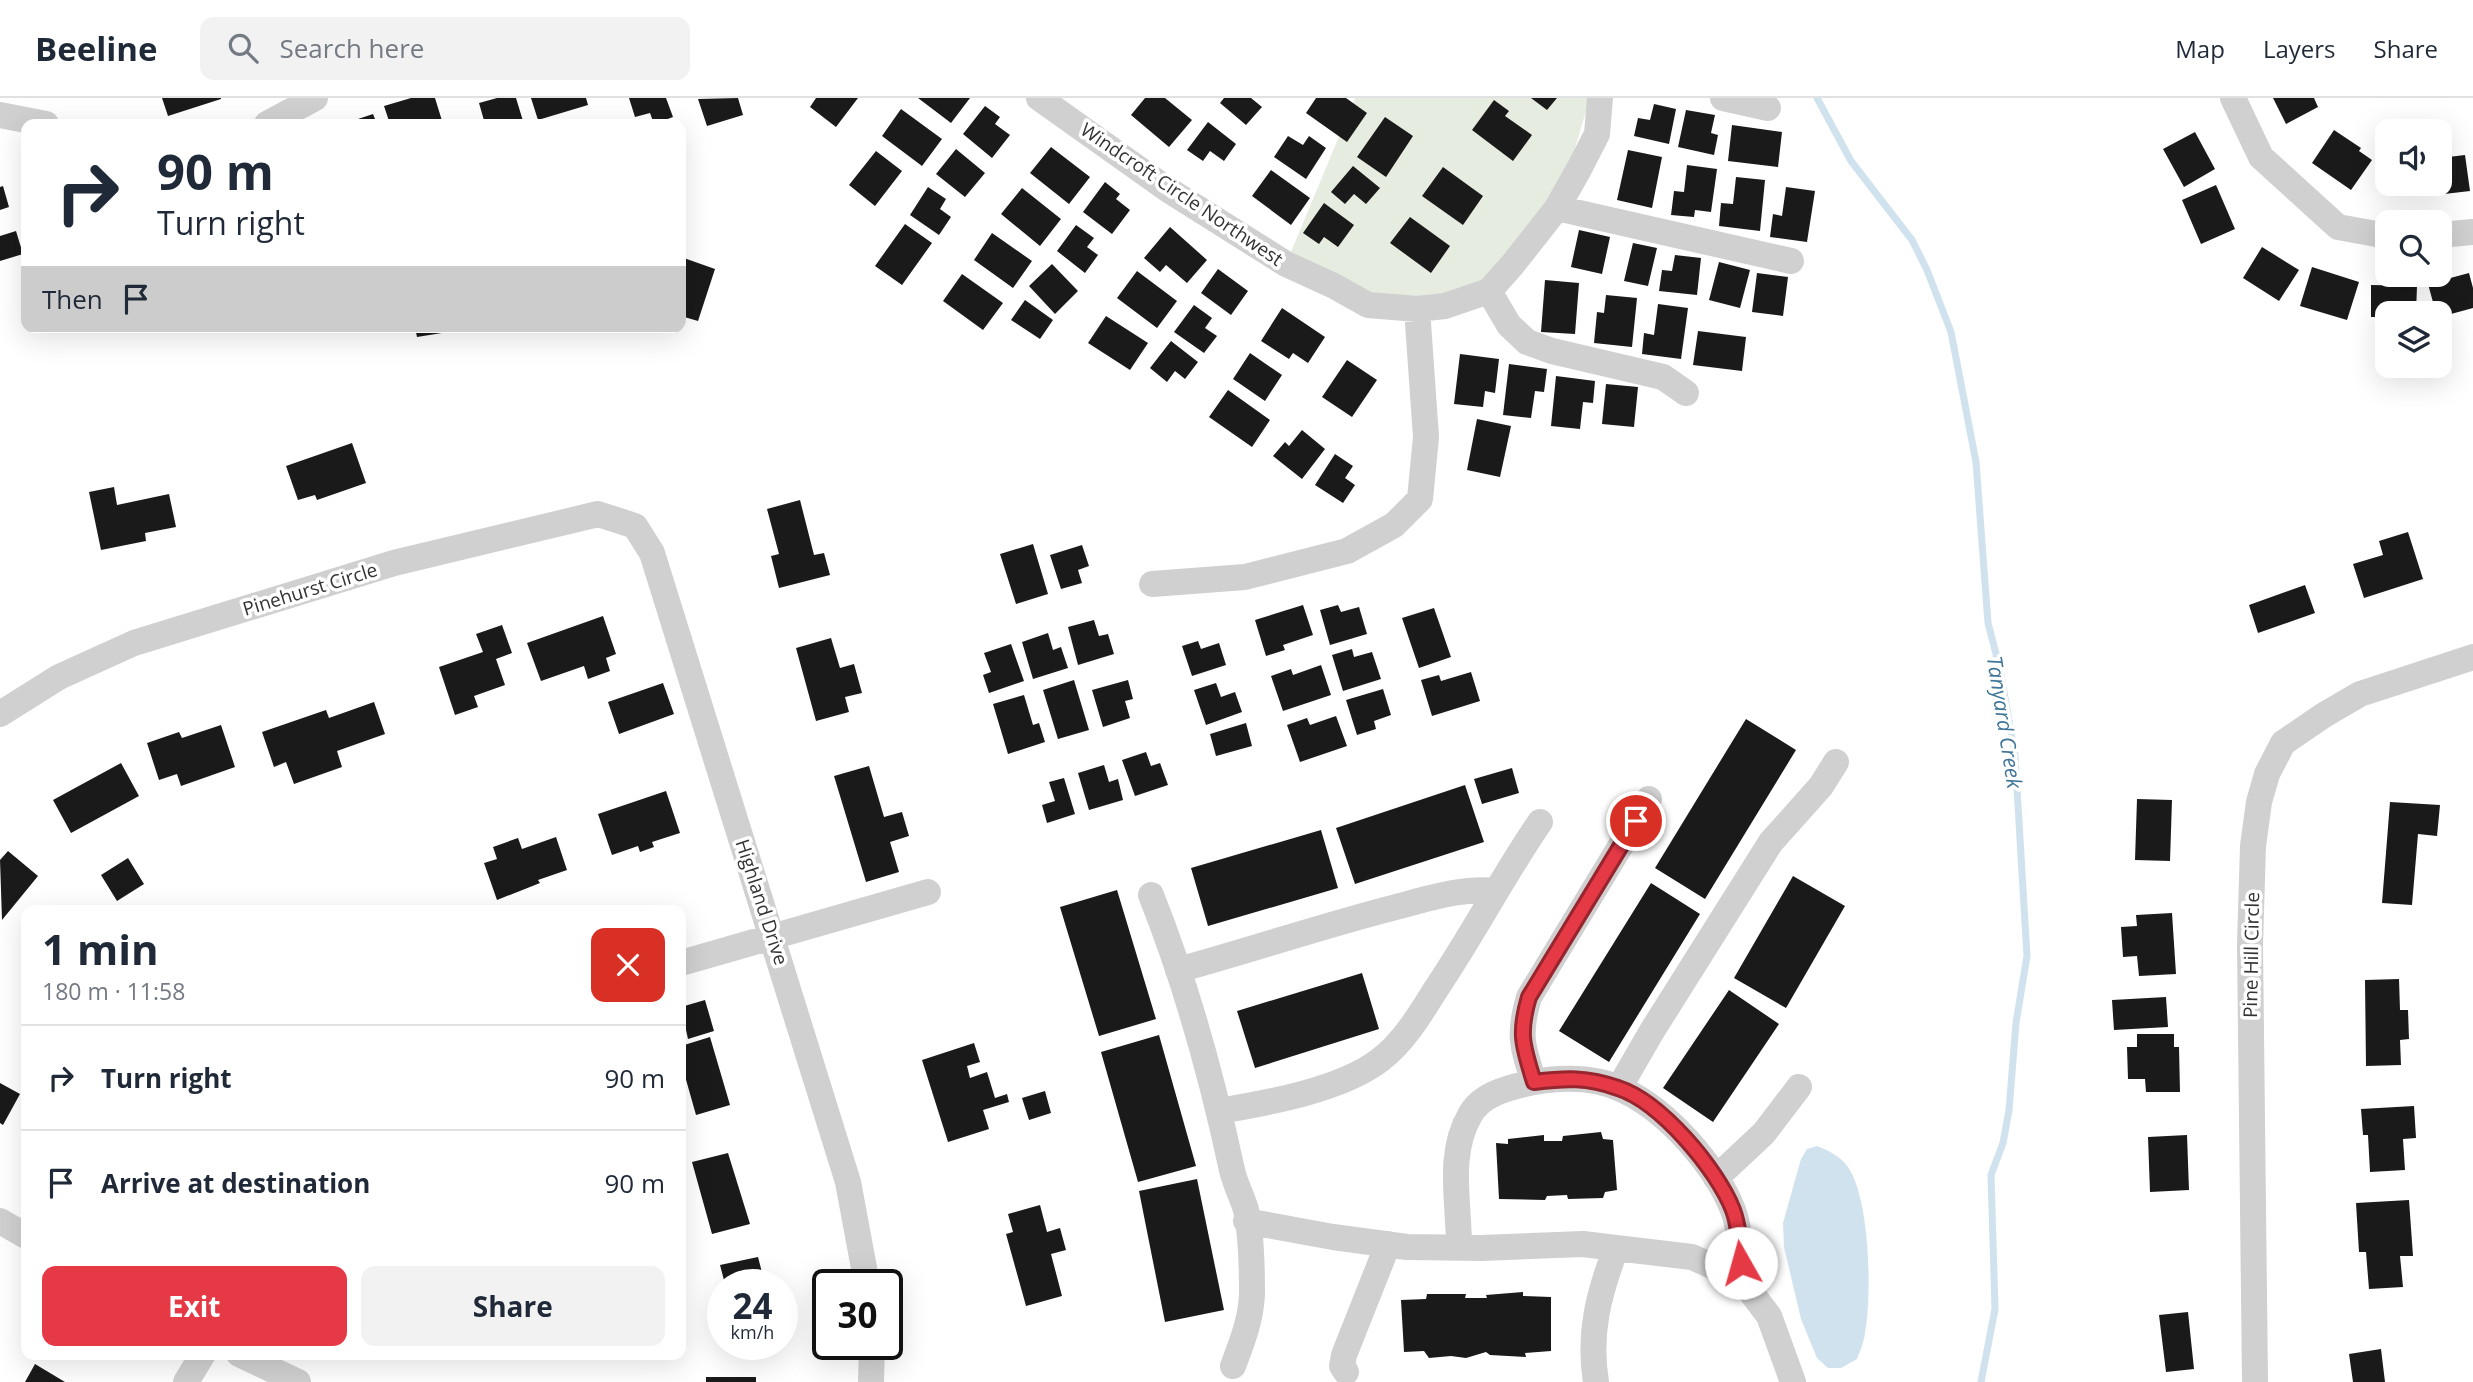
<!DOCTYPE html>
<html lang="en">
<head>
<meta charset="utf-8">
<style>
	:root { --surface:#fff; --page:#f2f2f3; --text:#1f2937; --muted:#747a83; --line:#e0e1e3; --accent:#e63946 }
	body { margin:0; font-family:"Open Sans",sans-serif; background:var(--page); color:var(--text); height:100vh; display:flex; flex-direction:column; font-size:26px; white-space:nowrap }
	* { box-sizing:border-box; margin:0 }
	p { font-size:23px; color:var(--muted) }
	.icon { flex:none; width:38px; height:38px; fill:none; stroke:currentColor; stroke-width:2; stroke-linecap:round; stroke-linejoin:round }
	.map { position:relative; flex:1; overflow:hidden }
	.side { position:absolute; left:21px; top:807px; width:665px; height:455px; display:flex; flex-direction:column; background:var(--surface); border-radius:14px; box-shadow:0 7px 28px #0002 }
	.side>* { flex:none }
	.top-card { position:absolute; left:21px; top:21px; width:665px; height:214px; border-radius:14px; box-shadow:0 7px 28px #0002; background:#fff; color:var(--text); overflow:hidden }
	.tools { position:absolute; left:2375px; top:21px; display:grid; gap:14px }
	.tools a { display:grid; place-items:center; width:77px; height:77px; border-radius:14px; background:var(--surface); box-shadow:0 7px 28px #0002; font-size:35px }
	.speed { position:absolute; left:707px; top:1171px; display:flex; gap:14px; font-size:35px; font-weight:700; text-align:center }
	.speed>* { display:grid; place-content:center; width:91px; height:91px; border-radius:50%; background:var(--surface); box-shadow:0 7px 28px #0002; line-height:1 }
	.speed small { font-size:18px; font-weight:400 }
	.speed .limit { border:4px solid #111; border-radius:10px; background:#fff; color:#111 }
	.pin { position:absolute; display:grid; place-items:center; width:60px; height:60px; color:#fff; margin:-30px; border:4px solid #fff; border-radius:50%; box-shadow:0 2px 7px #0007 }
	.me { position:absolute; width:77px; margin:-38px; rotate:353deg; stroke-linejoin:round; filter:drop-shadow(0 0 5px #0008) }
	.turn { display:flex; align-items:center; gap:24px; height:147px; padding:0 21px; font-size:32px }
	.turn .icon { width:91px; height:91px; stroke-width:2.5 }
	.turn b { display:block; font-size:49px; line-height:60px }
	.then { display:flex; align-items:center; height:66px; padding:0 21px; background:#0003; gap:14px; font-size:26px }
	.round { display:grid; place-items:center; flex:none; width:74px; height:74px; border-radius:14px; background:var(--page) }
	.headline { display:flex; align-items:center; justify-content:space-between; height:119px; padding:0 21px }
	h1 { font-size:42px; font-weight:700; line-height:52px }
	.action { display:flex; gap:14px; margin-top:auto; padding:14px 21px }
	.action a { flex:1; height:80px; border-radius:14px; background:var(--accent); color:#fff; font-size:28px; font-weight:700; line-height:80px; text-align:center }
	.action a+a { background:var(--page); color:var(--text) }
	ul { padding:0; list-style:none }
	li { display:flex; align-items:center; gap:21px; height:105px; padding:0 21px; border-top:2px solid var(--line) }
	li div { flex:1 }
	li b { display:block; font-size:26px }
	li em { font-style:normal }
	header { display:flex; align-items:center; gap:42px; box-sizing:border-box; height:98px; padding:0 35px; background:var(--surface); border-bottom:2px solid var(--line) }
	header strong { font-size:33px }
	nav { display:flex; gap:38px; margin-inline-start:auto; font-size:24px }
	.search { width:490px; height:63px; background:var(--page); display:flex; align-items:center; gap:18px; box-sizing:border-box; padding:0 24px; border-radius:14px; color:var(--muted); font-size:26px }
	.map>svg:first-child { display:block }
	.green { fill:#e6ecdf }
	.water { fill:#cfe2ee }
	.lines { fill:none; stroke-linecap:round; stroke-linejoin:round }
	.stream { stroke:#cfe2ee; stroke-width:7 }
	.building { fill:#1a1a1a }
	.street { stroke:#d0d0d0; stroke-width:26 }
	.route-casing { stroke:#96252e; stroke-width:18 }
	.route { stroke:#e63946; stroke-width:12 }
	.labels { text-anchor:middle; dominant-baseline:central; stroke-width:7; stroke-linejoin:round; paint-order:stroke }
	.street-label { font-size:19px; fill:#333; stroke:#fff }
	.water-label { font-size:21px; font-style:italic; fill:#3f7597; stroke:#fff }
</style>
</head>
<body>
<header>
<strong>Beeline</strong>
<div class="search"><svg class="icon" aria-label="search" viewBox="0 0 24 24"><circle cx="10" cy="10" r="6"/><path d="M15 15l6 6"/></svg>Search here</div>
<nav><a>Map</a><a>Layers</a><a>Share</a></nav>
</header>
<div class="map">
<svg width="2473" height="1284" viewBox="0 0 2473 1284">
	<rect width="100%" height="100%" fill="#fff"/>
	<!-- green -->
	<path class="green" d="M1355,0H1590L1557,110L1489,193L1417,211L1286,166Z"/>
	<!-- water -->
	<path class="water" d="M1817,1048C1828,1052 1841,1059 1848,1069C1870,1101 1872,1197 1865,1235C1864,1244 1860,1253 1857,1261L1841,1270H1828L1817,1260L1801,1221L1784,1149L1783,1125L1801,1061L1807,1051Z"/>
	<g class="lines">
		<!-- stream -->
		<path class="stream" d="M1817,0L1851,63L1912,142L1927,172L1951,234L1976,364L1988,525L2000,571L2015,657L2027,858L2016,925L2009,1012L2003,1045L1991,1077L1995,1211L1981,1284"/>
	</g>
	<!-- building -->
	<path class="building" d="M162,0H221V1L168,18Z
		M411,0H435L443,26H390L384,8Z
		M497,0H516L523,23L513,26H485L479,5Z
		M531,0H586L588,7L538,22Z
		M629,0H666L673,19L654,26L650,15L635,19Z
		M738,0L743,17L707,28L698,1Z
		M816,0H858L836,29L810,9Z
		M918,0H970L951,25Z
		M1145,0H1165L1192,22L1169,49L1131,17Z
		M1224,0H1251L1262,9L1246,27L1220,5Z
		M1316,0H1346L1367,15L1347,44L1306,15Z
		M1531,0H1557L1547,12Z
		M2273,0H2314L2318,9L2286,26Z
		M1494,2L1509,13L1505,18L1532,37L1513,63L1472,32Z
		M1654,6L1676,11L1669,46L1634,38L1638,20L1650,22Z
		M985,8L1000,19L995,26L1010,37L992,60L963,36Z
		M901,11L942,41L922,68L882,38Z
		M1686,12L1715,17L1711,35L1718,37L1714,57L1678,49Z
		M373,16L377,26H343Z
		M1385,19L1413,38L1386,79L1357,59Z
		M1208,24L1236,46L1224,63L1210,53L1203,63L1187,52Z
		M1732,27L1782,34L1778,69L1728,63Z
		M2334,32L2361,50L2359,53L2372,62L2351,92L2312,65Z
		M2195,34L2215,71L2184,89L2163,51Z
		M1288,38L1303,47L1309,38L1326,50L1306,81L1274,59Z
		M1051,49L1090,79L1069,106L1030,75Z
		M956,51L985,75L965,99L936,76Z
		M1628,52L1662,59L1652,110L1617,102Z
		M876,53L902,73L875,108L849,87Z
		M2465,57L2470,93L2427,98L2426,86H2440V60Z
		M1687,67L1717,71L1711,114L1695,112L1694,119L1671,117L1674,93L1684,94Z
		M1353,68L1380,90L1366,106L1354,96L1345,106L1331,94Z
		M1443,69L1483,98L1463,127L1422,98Z
		M1271,72L1310,100L1291,127L1252,98Z
		M1736,79L1765,82L1760,133L1719,128L1721,105L1733,106Z
		M1105,84L1120,96L1116,101L1130,112L1112,136L1083,114Z
		M2216,87L2235,131L2201,146L2182,102Z
		M3,88L9,109L0,112V89Z
		M928,89L946,101L940,111L951,119L939,137L910,117Z
		M1786,89L1815,93L1807,144L1770,139L1773,116L1782,118Z
		M1022,90L1061,121L1040,148L1001,116Z
		M1324,105L1354,127L1338,149L1324,139L1319,146L1303,135Z
		M1410,119L1450,148L1431,175L1390,145Z
		M905,126L932,145L902,187L875,168Z
		M1076,127L1094,140L1087,149L1098,157L1085,175L1057,153Z
		M1170,129L1207,162L1187,185L1166,167L1160,174L1144,160Z
		M1579,132L1610,139L1602,176L1571,169Z
		M16,133L23,156L0,163V138Z
		M992,135L1032,163L1013,190L974,162Z
		M1633,145L1657,150L1648,188L1624,183Z
		M2262,149L2299,172L2279,203L2243,180Z
		M1675,157L1701,160L1697,197L1659,193L1662,172L1672,173Z
		M681,159L715,171L698,223L681,218Z
		M1719,164L1750,172L1740,210L1709,202Z
		M1052,166L1078,193L1055,216L1029,188Z
		M2312,169L2359,184L2347,222L2300,208Z
		M1218,171L1248,193L1231,217L1201,195Z
		M1137,173L1177,203L1157,230L1117,200Z
		M1757,175L1788,179L1783,218L1752,214Z
		M2469,175L2473,190V210L2440,219V215H2436L2428,186Z
		M962,176L1003,205L983,232L943,203Z
		M1545,182L1579,185L1575,236L1541,234Z
		M2371,187L2417,188L2416,215H2387V219H2371Z
		M1606,197L1637,200L1632,249L1594,245L1597,214L1604,215Z
		M1025,202L1053,222L1040,241L1011,222Z
		M1658,206L1688,210L1681,261L1642,256L1644,235L1654,237Z
		M1194,207L1212,220L1205,230L1217,238L1204,255L1174,234Z
		M1282,210L1325,239L1308,265L1293,255L1289,261L1261,243Z
		M1106,218L1148,245L1130,272L1088,245Z
		M415,229H447L448,234L417,239Z
		M1698,233L1746,239L1742,273L1693,267Z
		M1171,243L1198,264L1185,281L1175,273L1167,284L1150,270Z
		M1250,255L1282,277L1265,303L1233,281Z
		M1460,256L1499,261L1495,295L1485,293L1483,309L1454,306Z
		M1347,262L1377,282L1352,319L1322,299Z
		M1509,266L1547,271L1544,294L1535,293L1531,320L1503,317Z
		M1556,278L1595,283L1593,305L1583,304L1580,331L1551,328Z
		M1606,286L1638,289L1634,329L1602,326Z
		M1228,292L1270,322L1252,349L1209,319Z
		M1477,321L1511,328L1500,379L1467,372Z
		M1302,332L1325,351L1302,381L1273,358L1285,344L1289,348Z
		M352,345L366,385L317,402L315,397L298,402L286,368Z
		M1335,356L1353,368L1345,380L1355,387L1343,405L1315,387Z
		M114,389L117,407L169,396L176,429L145,435L146,443L101,452L89,394Z
		M800,402L814,457L824,455L830,477L779,490L771,458L779,456L767,411Z
		M2408,434L2423,481L2364,500L2353,466L2383,457L2379,443Z
		M1033,446L1048,496L1016,506L1000,456Z
		M1082,447L1089,468L1078,472L1082,485L1061,491L1050,457Z
		M2305,487L2315,515L2258,535L2249,507Z
		M1303,507L1313,537L1283,547L1285,552L1266,558L1255,522Z
		M1338,507L1341,514L1359,509L1367,536L1330,547L1320,512Z
		M1434,510L1451,559L1419,570L1402,520Z
		M603,518L616,556L606,560L610,573L588,581L584,568L541,583L527,545Z
		M1094,522L1099,538L1108,536L1114,556L1078,567L1068,529Z
		M502,527L512,555L496,561L505,587L474,598L478,609L455,617L439,569L483,554L476,536Z
		M1048,535L1053,552L1061,549L1068,570L1033,581L1022,544Z
		M831,540L840,570L854,566L862,595L845,599L849,614L816,623L796,550Z
		M1198,543L1201,551L1219,545L1226,567L1192,578L1182,548Z
		M1011,546L1024,583L989,595L983,577L991,574L984,555Z
		M1352,551L1354,559L1372,554L1381,581L1343,593L1332,557Z
		M1321,567L1331,597L1283,613L1271,578L1291,571L1293,577Z
		M1471,574L1480,603L1432,618L1421,582L1439,577L1441,583Z
		M1074,582L1089,632L1058,641L1043,592Z
		M1128,582L1133,601L1125,603L1130,620L1103,629L1092,592Z
		M663,585L674,616L619,636L608,604Z
		M1216,585L1221,599L1235,594L1242,614L1206,627L1194,592Z
		M1383,591L1391,617L1374,623L1376,631L1357,637L1346,602Z
		M1024,597L1033,627L1039,625L1045,644L1008,656L993,606Z
		M374,604L385,636L337,653L342,669L294,686L286,664L274,669L262,634L326,612L329,620Z
		M1336,618L1347,648L1300,664L1287,627L1307,620L1310,627Z
		M1746,621L1796,652L1705,801L1655,770Z
		M1246,625L1252,648L1216,658L1210,636Z
		M221,627L235,669L181,688L177,676L159,682L147,645L179,634L182,640Z
		M1146,654L1151,668L1160,665L1168,687L1135,698L1122,662Z
		M121,665L139,698L71,735L53,702Z
		M1104,667L1109,684L1118,681L1123,702L1089,712L1078,675Z
		M869,668L884,719L902,714L909,738L890,744L899,774L866,784L834,678Z
		M1512,670L1519,695L1482,706L1474,681Z
		M1064,680L1075,716L1047,725L1042,707L1055,703L1049,684Z
		M1465,687L1484,744L1355,786L1336,730Z
		M666,693L680,735L652,744L654,749L640,754L638,748L612,757L598,716Z
		M2137,701L2172,702L2170,763L2135,762Z
		M2390,704L2440,707L2437,738L2418,736L2412,807L2382,805Z
		M1321,732L1338,790L1208,828L1191,770Z
		M556,739L567,772L538,782L540,785L497,802L484,765L497,761L493,749L518,740L522,751Z
		M8,753L38,778L2,822L0,762Z
		M128,760L144,786L117,803L101,777Z
		M1793,778L1845,808L1786,910L1734,880Z
		M1651,785L1700,816L1609,964L1559,933Z
		M1117,792L1156,921L1099,938L1060,809Z
		M2172,815L2176,876L2139,878L2137,858L2123,859L2121,829L2137,828L2136,817Z
		M1362,875L1379,931L1255,970L1237,913Z
		M2399,881L2400,912H2408L2409,941L2400,942L2401,967L2366,968L2365,882Z
		M1729,892L1779,926L1713,1024L1663,990Z
		M2166,899L2168,929L2114,932L2112,902Z
		M705,902L714,933L688,941L681,909Z
		M2137,936H2174V949H2179L2180,994H2146L2145,981H2128L2127,949H2137Z
		M1159,937L1196,1068L1138,1084L1101,954Z
		M710,939L730,1007L696,1017L681,964V948Z
		M974,945L980,964L967,968L970,980L987,974L995,1000L1007,996L1009,1004L983,1012L989,1031L948,1044L922,962Z
		M0,985L20,996L3,1027L0,1025Z
		M1045,993L1051,1015L1029,1022L1022,1000Z
		M2414,1008L2416,1040L2403,1041L2405,1072L2370,1074L2368,1037H2363L2361,1011Z
		M1601,1034L1603,1041L1613,1042L1617,1092L1605,1094L1603,1100L1568,1101L1567,1097L1547,1098L1545,1102L1499,1101L1496,1045L1508,1046V1041L1544,1037V1043H1562L1563,1038Z
		M2187,1037L2189,1092L2150,1094L2148,1039Z
		M728,1055L750,1126L712,1136L692,1064Z
		M1197,1081L1224,1212L1165,1224L1139,1093Z
		M2409,1102L2413,1158H2400L2403,1189L2369,1191L2366,1154H2359L2356,1105Z
		M1040,1107L1047,1134L1060,1130L1066,1152L1051,1156L1062,1198L1026,1208L1006,1136L1013,1134L1008,1116Z
		M758,1159L765,1186H725L720,1167Z
		M1523,1194V1198L1551,1199V1253L1525,1255L1526,1259L1490,1257L1486,1254L1466,1260L1451,1258L1429,1260L1424,1253L1404,1254L1401,1202L1426,1201L1427,1196H1466L1465,1200H1487L1486,1197Z
		M2188,1214L2194,1271L2166,1274L2159,1217Z
		M2381,1251L2385,1284H2353L2349,1256Z
		M35,1266L65,1284H25Z
		M706,1279H756V1284H706Z"/>
	<g class="lines">
		<!-- street -->
		<path class="street" d="M1039,0L1167,91L1286,166L1334,188L1368,207L1417,211L1445,208L1489,193L1513,166L1557,110L1579,71L1597,36L1600,0
			M1723,0L1768,10
			M2233,0L2261,59L2338,129L2387,138
			M0,17L46,26
			M267,26L315,0
			M1557,110L1791,163
			M2440,137L2473,134
			M1489,193L1509,227L1527,244L1552,253L1663,279L1686,295
			M1152,486L1245,479L1347,453L1394,427L1420,401L1426,339L1417,211
			M0,616L59,579L134,545L394,465L598,416L635,428L652,455L848,1084L867,1186
			M1151,797C1186,885 1212,979 1232,1072C1235,1086 1242,1098 1246,1112C1251,1134 1252,1173 1252,1196C1251,1222 1242,1244 1233,1268
			M681,865L928,794
			M1178,872C1251,852 1322,828 1396,809C1427,801 1463,789 1496,793
			M1534,984C1522,948 1518,936 1529,899L1649,701
			M1619,990L1652,933L1771,744L1821,688L1836,664
			M1219,1013C1267,1005 1341,992 1380,962C1404,944 1421,915 1436,891C1473,836 1503,778 1540,724
			M1716,1080L1764,1035L1799,989
			M0,1123L26,1138
			M1246,1123L1333,1139L1407,1149L1481,1150L1583,1146L1616,1150L1692,1159L1741,1181
			M1459,1148C1459,1105 1447,1056 1470,1017C1481,996 1508,990 1529,985C1560,979 1594,978 1623,992C1668,1013 1715,1067 1733,1112C1741,1133 1740,1159 1741,1181
			M1741,1181L1769,1218L1793,1284
			M239,1256L298,1284
			M1346,1274L1342,1268L1344,1257L1388,1146
			M186,1284L203,1256
			M871,1284L872,1246
			M1596,1284C1588,1235 1599,1195 1616,1150
			M2255,1284L2250,847L2253,748L2259,704L2267,676L2283,645L2324,617L2360,596L2473,559"/>
	</g>
	<g class="lines">
		<defs>
			<path id="route" d="M1636,723L1529,899C1518,936 1523,948 1534,984C1566,980 1587,979 1618,990C1661,1004 1717,1071 1733,1112C1739,1128 1740,1148 1741,1165"/>
		</defs>
		<!-- route casing -->
		<use href="#route" class="route-casing"/>
		<!-- route -->
		<use href="#route" class="route"/>
	</g>
	<g class="labels">
		<!-- street labels -->
		<g class="street-label">
			<text transform="translate(1182 96) rotate(34)">Windcroft Circle Northwest</text>
			<text transform="translate(310 491) rotate(-17)">Pinehurst Circle</text>
			<text transform="translate(762 804) rotate(72)">Highland Drive</text>
			<text transform="translate(2251 857) rotate(-89)">Pine Hill Circle</text>
		</g>
		<!-- water labels -->
		<g class="water-label">
			<text transform="translate(2005 624) rotate(81)">Tanyard Creek</text>
		</g>
	</g>
</svg>
<div class="tools">
<a><svg class="icon" aria-label="sound" viewBox="0 0 24 24"><path d="M4 9h4l5-4v14l-5-4H4zM17 9q2 3 0 6"/></svg></a>
<a><svg class="icon" aria-label="search" viewBox="0 0 24 24"><circle cx="10" cy="10" r="6"/><path d="M15 15l6 6"/></svg></a>
<a><svg class="icon" aria-label="layers" viewBox="0 0 24 24"><path d="M12 4l9 5-9 5-9-5zM3 14l9 5 9-5"/></svg></a>
</div>
<div class="speed"><div>24<small>km/h</small></div><div class="limit">30</div></div>
<div class="pin" style="left:1636px;top:723px;background:#d93025"><svg class="icon" aria-label="arrive" viewBox="0 0 24 24"><path d="M6 21V4h12l-3 4 3 4H6"/></svg></div>
<svg class="me" style="left:1741px;top:1165px" viewBox="-20 -20 40 40"><circle r="19" fill="#fff"/><path d="M0-13L10 11 0 6-10 11z" fill="#e63946"/></svg>
<div class="top-card">
<div class="turn"><svg class="icon" aria-label="right" viewBox="0 0 24 24"><path d="M7 20v-9h11M14 6l5 5-5 5"/></svg><div><b>90 m</b>Turn right</div></div>
<div class="then">Then<svg class="icon" aria-label="arrive" viewBox="0 0 24 24"><path d="M6 21V4h12l-3 4 3 4H6"/></svg></div>
</div>
<section class="side">
<div class="headline"><div><h1>1 min</h1><p>180 m · 11:58</p></div><a class="round" style="background:#d93025;color:#fff"><svg class="icon" aria-label="close" viewBox="0 0 24 24"><path d="M6 6l12 12M18 6L6 18"/></svg></a></div>
<ul>
<li><svg class="icon" aria-label="right" viewBox="0 0 24 24"><path d="M7 20v-9h11M14 6l5 5-5 5"/></svg><div><b>Turn right</b></div><em>90 m</em></li>
<li><svg class="icon" aria-label="arrive" viewBox="0 0 24 24"><path d="M6 21V4h12l-3 4 3 4H6"/></svg><div><b>Arrive at destination</b></div><em>90 m</em></li>
</ul>
<div class="action"><a>Exit</a><a>Share</a></div>
</section>
</div>
</body>
</html>
